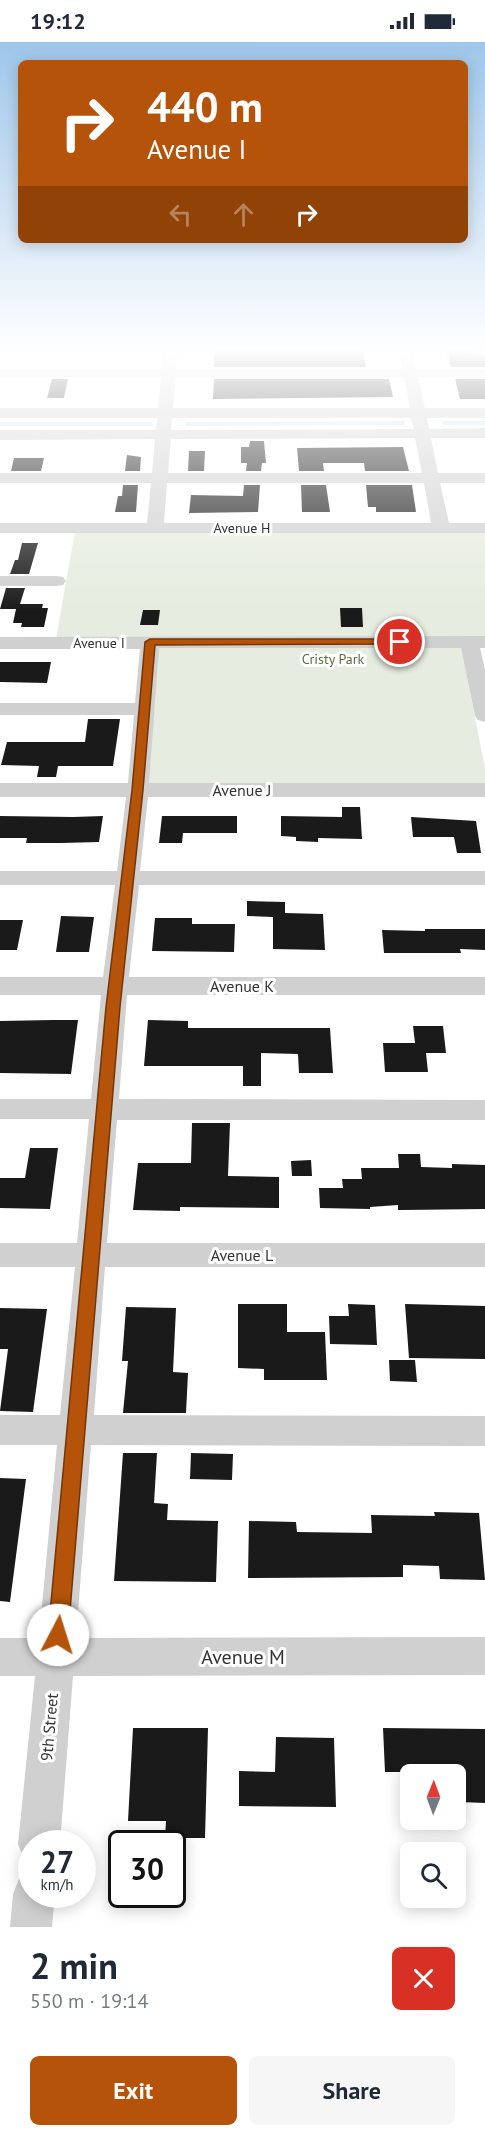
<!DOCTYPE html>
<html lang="en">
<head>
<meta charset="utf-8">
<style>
	:root { --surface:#fff; --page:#f6f6f7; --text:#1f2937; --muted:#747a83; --accent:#b45309 }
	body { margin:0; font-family:"PT Sans",sans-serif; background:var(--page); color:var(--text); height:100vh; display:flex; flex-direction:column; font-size:22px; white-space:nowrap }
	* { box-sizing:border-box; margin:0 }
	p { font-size:20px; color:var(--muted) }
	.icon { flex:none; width:33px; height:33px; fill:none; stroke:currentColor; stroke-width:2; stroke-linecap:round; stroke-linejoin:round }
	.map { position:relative; height:1885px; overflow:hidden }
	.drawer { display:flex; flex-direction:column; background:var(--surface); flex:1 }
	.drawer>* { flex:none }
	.top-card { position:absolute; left:18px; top:18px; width:450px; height:183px; border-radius:9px; box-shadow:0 3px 15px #0003; background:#b45309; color:#fff; overflow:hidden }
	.needle { width:39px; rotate:1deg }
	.controls { position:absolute; left:400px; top:1722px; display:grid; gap:12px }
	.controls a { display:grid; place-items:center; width:66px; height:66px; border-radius:9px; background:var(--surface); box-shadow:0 3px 15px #0003; font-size:30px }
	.speed { position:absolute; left:18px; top:1788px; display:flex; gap:12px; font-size:30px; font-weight:700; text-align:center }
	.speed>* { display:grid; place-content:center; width:78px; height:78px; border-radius:50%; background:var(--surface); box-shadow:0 3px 15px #0003; line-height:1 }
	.speed small { font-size:15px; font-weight:400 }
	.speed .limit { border:3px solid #111; border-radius:9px; background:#fff; color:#111 }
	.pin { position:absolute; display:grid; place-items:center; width:51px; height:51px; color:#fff; margin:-26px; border:3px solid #fff; border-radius:50%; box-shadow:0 2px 6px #0007 }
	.me { position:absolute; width:66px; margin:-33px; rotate:5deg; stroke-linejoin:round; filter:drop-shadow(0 0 4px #0008) }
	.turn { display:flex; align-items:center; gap:21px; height:126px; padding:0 30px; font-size:27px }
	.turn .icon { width:78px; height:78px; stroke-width:2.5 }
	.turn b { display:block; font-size:42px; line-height:51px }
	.lanes { display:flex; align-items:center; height:57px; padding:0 30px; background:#0003; justify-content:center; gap:30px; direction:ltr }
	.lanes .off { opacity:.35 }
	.round { display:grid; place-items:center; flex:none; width:63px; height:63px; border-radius:9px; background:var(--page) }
	.summary { display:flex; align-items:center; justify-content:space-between; height:102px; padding:0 30px }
	h1 { font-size:36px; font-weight:700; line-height:45px }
	.primary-button { display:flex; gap:12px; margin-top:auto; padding:12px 30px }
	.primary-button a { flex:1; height:69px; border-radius:9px; background:var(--accent); color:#fff; font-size:24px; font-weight:700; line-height:69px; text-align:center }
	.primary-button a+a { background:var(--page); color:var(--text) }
	.status { display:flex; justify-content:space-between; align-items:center; height:42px; padding:0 30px; background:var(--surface); direction:ltr }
	.status svg { height:16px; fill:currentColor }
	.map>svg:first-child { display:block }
	.green { fill:#e6ecdf }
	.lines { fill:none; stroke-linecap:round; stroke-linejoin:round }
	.stream { stroke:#cfe2ee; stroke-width:4 }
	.building { fill:#1a1a1a }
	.minor { fill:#d0d0d0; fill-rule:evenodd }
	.route { fill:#b45309; stroke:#753606; stroke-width:1.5 }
	.labels { text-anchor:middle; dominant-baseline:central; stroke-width:6; stroke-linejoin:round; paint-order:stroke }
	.far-street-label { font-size:14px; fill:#333; stroke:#fff }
	.far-park-label { font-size:14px; fill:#56703f; stroke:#fff }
	.street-label { font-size:16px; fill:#333; stroke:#fff }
	.near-street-label { font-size:20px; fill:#333; stroke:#fff }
</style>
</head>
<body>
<div class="status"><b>19:12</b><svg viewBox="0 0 49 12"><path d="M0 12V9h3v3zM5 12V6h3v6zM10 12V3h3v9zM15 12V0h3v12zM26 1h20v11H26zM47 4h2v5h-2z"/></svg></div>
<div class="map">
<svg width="485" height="1885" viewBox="0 0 485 1885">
	<rect width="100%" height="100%" fill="#fff"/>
	<!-- green -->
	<path class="green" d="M75,489L485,490V594L459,595L485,726V743H146L157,597H56Z"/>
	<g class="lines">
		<!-- stream -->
		<path class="stream" d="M444,381H485
			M0,382H151
			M187,382L403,381"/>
	</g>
	<!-- building -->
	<path class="building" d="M362,306L366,325H214L215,308Z
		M446,307H469L471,312H485V325H451Z
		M52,337H68L64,356H47Z
		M214,337H389L393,355L213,357Z
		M455,337H485V357H460Z
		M250,399H264L266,421H262L261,429H246L247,421H241V405H249Z
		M403,405L409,429H365L364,421H323L324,429H299L297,406Z
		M189,409H205L204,429H188Z
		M127,413L141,415L140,429H125Z
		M14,416H44L41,429H11Z
		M123,443H138L136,470H115L118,454H122Z
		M244,443H260L258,470L189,471L191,453L243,454Z
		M301,443H326L330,470H302Z
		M366,443H412L416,470H376V465H368Z
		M22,501H38L29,532H10L15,518H18Z
		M6,546H25L20,562H43L42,566H48L44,585H21L22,581H13L16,567H0Z
		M340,566H362L363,585H341Z
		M143,568H160L158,583H140Z
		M0,620H51L47,641L0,640Z
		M88,677H120L113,724H58L56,735H37L39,724L1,723L7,700H85Z
		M342,765H360L362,797L318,796V800L296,799V795L281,794V774L342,775Z
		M0,774L73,775L103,774L99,800L61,801H26L27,796H0Z
		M162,774H237V791H183L182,801H159Z
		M411,775L476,779L481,811H457L454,795H413Z
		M247,859L285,860V871L323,872L325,908L273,907V875L247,874Z
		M61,874L94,875L89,910H56Z
		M155,876H192V882H235L234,910L152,909Z
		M0,878H23L17,908H0Z
		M425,887H485V908L460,907L461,911H384L382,888L425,889Z
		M53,978H78L71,1032L0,1031V979Z
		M148,978L188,979V986H330L333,1031H299L298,1012L261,1011V1044H243V1024H144Z
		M413,984H443L446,1011H426L428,1030H385L383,1001H415Z
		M192,1081H230L228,1134L279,1135V1166L180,1165V1169L133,1168L138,1121H191Z
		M30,1106H58L50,1167L0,1166V1136H25Z
		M398,1112H420L421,1125L452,1126V1122L485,1123V1167L402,1168H398V1163L370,1165V1167L320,1166L319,1146H343L342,1137H362L361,1126H399Z
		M311,1118L312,1134H292L291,1119Z
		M238,1262H287V1290H325L327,1338H264V1327L238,1326Z
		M348,1262L375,1263L377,1303L330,1302L329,1274H349Z
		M405,1262L485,1264V1317L409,1316Z
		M126,1265L176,1266L173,1330L188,1331L186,1371H123L128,1319H122Z
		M0,1266L47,1267L33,1370L0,1369L8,1307H0Z
		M389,1318H415L417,1340L390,1339Z
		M123,1411H157L154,1461L168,1462L167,1478L218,1479L216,1540L114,1539Z
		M191,1411L233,1412L232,1438L190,1437Z
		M0,1436L26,1437L10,1560L0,1559Z
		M434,1470L479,1471L485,1538L440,1537L439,1524L403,1523V1535L248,1536L249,1479L296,1480L297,1490L372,1491L371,1473L435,1474Z
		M133,1686H208L205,1796H165L166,1779H128Z
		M383,1686L485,1687V1761L460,1760L458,1732H410V1730H385Z
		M276,1695L334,1696L336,1765L239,1764V1729L275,1730Z"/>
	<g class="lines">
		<!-- minor -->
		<path class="minor" d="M164,305H178L176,327H402L398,305H412L416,327H485V335H418L425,366H485V376H427L429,387L485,386V396H431L438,431H485V441H440L449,481H485V491H0V481H147L151,441H0V431H152L155,397L0,398V388H156L157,376H0V366H158L161,335H0V327H162ZM176,335H404L410,366H173ZM172,376H411L414,387L171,388ZM415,396L422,431H168L171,397ZM167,441H424L431,481H164Z
			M0,534H57L63,535L66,539L63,543L57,544H0Z
			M485,594V606H480L485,628V680L478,678L475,674L461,606H159L149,741H485V755H148L140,829H485V843H139L129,935H485V953H127L119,1057L485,1058V1078H117L107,1201H485V1225H105L94,1373L485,1374V1404L91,1403L76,1596L485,1595V1633L73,1634L60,1802H32V1819L24,1817L18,1802L35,1634H0V1596H39L57,1403H0V1373H60L75,1225H0V1201H77L89,1077H0V1057H91L101,953H0V935H103L115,843H0V829H117L126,755H0V741H128L134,673H0V661H135L140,607H0V595Z
			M32,1832V1852H55L52,1885H10L13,1852L19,1837Z"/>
	</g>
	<!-- sky -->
	<linearGradient id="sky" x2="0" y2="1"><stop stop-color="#9ec6ea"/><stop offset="0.54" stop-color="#fff"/><stop offset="1" stop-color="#fff" stop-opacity="0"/></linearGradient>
	<rect width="485" height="569" fill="url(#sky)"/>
	<!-- route -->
	<path class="route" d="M400,597L406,600L404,602L155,603L143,748L120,965L68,1593L65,1600L58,1602L51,1600L48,1593L106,965L132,748L145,600L150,597Z"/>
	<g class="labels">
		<!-- far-street labels -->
		<g class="far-street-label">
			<text x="242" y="486">Avenue H</text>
			<text x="99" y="601">Avenue I</text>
		</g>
		<!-- far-park labels -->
		<g class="far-park-label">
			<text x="333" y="617">Cristy Park</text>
		</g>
		<!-- street labels -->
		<g class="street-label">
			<text x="242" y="748">Avenue J</text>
			<text x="242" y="944">Avenue K</text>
			<text x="242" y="1213">Avenue L</text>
			<text transform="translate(49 1685) rotate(-85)">9th Street</text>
		</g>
		<!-- near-street labels -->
		<g class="near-street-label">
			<text x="243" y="1615">Avenue M</text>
		</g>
	</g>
</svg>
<div class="controls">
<a><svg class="needle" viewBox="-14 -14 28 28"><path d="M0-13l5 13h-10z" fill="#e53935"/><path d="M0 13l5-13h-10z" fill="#747a83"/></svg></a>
<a><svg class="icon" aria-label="search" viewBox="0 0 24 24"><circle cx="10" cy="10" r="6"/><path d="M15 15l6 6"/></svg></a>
</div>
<div class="speed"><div>27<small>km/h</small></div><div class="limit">30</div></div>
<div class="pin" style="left:400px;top:600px;background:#d93025"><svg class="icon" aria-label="arrive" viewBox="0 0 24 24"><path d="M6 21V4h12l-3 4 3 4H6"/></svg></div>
<svg class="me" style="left:58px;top:1593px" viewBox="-20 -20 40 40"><circle r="19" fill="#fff"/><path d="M0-13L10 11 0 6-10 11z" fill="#b45309"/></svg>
<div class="top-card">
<div class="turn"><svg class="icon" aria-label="right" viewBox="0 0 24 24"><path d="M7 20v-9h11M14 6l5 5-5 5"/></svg><div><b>440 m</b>Avenue I</div></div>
<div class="lanes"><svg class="icon off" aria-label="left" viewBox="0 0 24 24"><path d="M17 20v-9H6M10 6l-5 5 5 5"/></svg><svg class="icon off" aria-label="ahead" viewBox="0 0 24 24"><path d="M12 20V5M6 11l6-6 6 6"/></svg><svg class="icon" aria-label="right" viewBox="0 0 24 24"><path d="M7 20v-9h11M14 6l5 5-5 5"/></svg></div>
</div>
</div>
<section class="drawer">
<div class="summary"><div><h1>2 min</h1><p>550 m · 19:14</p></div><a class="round" style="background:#d93025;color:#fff"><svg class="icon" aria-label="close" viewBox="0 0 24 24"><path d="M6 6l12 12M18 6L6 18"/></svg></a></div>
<div class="primary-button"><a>Exit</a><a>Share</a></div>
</section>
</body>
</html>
